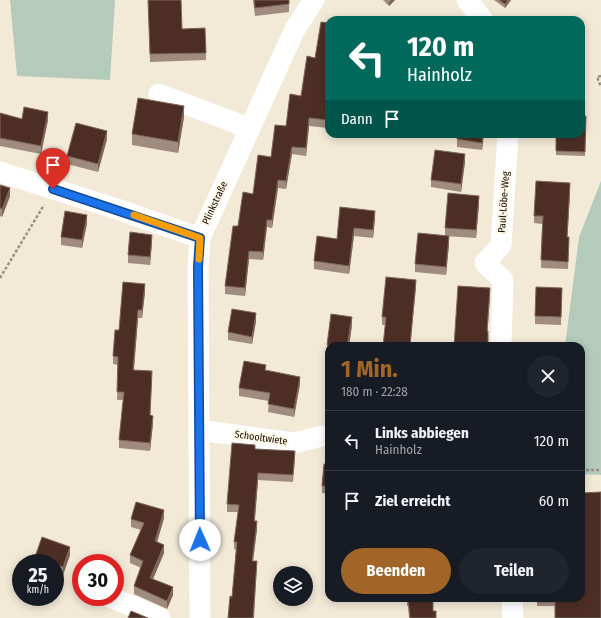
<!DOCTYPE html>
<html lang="de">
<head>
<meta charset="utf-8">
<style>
	:root { --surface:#171b24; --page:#20242c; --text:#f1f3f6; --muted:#9ea1a6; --line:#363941; --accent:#a16528 }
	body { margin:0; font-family:"Fira Sans Condensed",sans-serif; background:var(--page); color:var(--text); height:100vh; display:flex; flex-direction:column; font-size:15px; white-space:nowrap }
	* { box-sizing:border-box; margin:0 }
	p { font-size:13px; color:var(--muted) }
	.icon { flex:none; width:22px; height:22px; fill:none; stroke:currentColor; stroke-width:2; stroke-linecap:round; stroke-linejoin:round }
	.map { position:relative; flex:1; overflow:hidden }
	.details { position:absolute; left:325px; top:342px; width:260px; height:260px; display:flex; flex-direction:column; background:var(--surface); border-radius:12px; box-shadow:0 2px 10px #0003 }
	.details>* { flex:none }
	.hud { position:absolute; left:325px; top:16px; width:260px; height:122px; border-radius:12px; box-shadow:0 2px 10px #0003; background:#00695c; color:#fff; overflow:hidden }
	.fabs { position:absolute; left:273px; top:566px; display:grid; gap:8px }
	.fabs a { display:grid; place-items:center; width:40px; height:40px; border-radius:50%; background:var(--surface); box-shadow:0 2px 10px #0003; font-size:20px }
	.speed { position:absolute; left:12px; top:554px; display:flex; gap:8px; font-size:20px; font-weight:700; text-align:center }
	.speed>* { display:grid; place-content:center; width:52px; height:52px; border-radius:50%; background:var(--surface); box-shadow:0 2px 10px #0003; line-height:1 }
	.speed small { font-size:10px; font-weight:400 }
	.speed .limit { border:6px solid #d22; background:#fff; color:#111 }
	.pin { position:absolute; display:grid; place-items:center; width:34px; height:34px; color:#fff; margin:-41px -17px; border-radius:50% 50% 50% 0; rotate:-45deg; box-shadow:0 0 4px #0007 }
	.pin .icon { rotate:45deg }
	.me { position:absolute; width:44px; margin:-22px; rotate:359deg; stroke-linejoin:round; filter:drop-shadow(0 0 3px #0008) }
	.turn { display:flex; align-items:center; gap:14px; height:84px; padding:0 16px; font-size:18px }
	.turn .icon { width:52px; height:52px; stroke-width:2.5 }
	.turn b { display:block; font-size:28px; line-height:34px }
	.then { display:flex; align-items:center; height:38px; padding:0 16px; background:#0003; gap:8px; font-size:15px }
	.round { display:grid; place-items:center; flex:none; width:42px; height:42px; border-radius:21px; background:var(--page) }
	.summary { display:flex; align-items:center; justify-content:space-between; height:68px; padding:0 16px }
	h1 { font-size:24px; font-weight:700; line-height:30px; color:var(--accent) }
	.action { display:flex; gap:8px; margin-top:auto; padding:8px 16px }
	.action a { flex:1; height:46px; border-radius:24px; background:var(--accent); color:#fff; font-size:16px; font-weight:700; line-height:46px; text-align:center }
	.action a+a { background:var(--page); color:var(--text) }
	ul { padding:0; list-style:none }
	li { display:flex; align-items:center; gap:12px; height:60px; padding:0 16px; border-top:1px solid var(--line) }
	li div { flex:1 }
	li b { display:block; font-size:15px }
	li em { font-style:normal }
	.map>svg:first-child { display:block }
	.green { fill:#b4cbbc }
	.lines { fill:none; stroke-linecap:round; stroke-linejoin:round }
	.path { stroke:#989184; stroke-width:2.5; stroke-dasharray:3 2; stroke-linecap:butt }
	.minor { stroke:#fff; stroke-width:21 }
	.wall { fill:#a08c7e }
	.shaded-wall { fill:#7e665a }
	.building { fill:#4d2e25; stroke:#7e665a }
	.route-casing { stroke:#114b97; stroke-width:10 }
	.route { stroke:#1a73e8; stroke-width:7 }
	.slow { stroke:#f59e0b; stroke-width:7 }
	.labels { text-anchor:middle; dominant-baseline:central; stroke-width:4; stroke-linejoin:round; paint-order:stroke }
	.street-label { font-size:10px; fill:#0e0b06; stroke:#fff7e4 }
</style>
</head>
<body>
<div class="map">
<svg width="601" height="618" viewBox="0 0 601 618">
	<rect width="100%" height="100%" fill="#f2e9d7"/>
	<!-- green -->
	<path class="green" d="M10,0H115L110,80L17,76Z
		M601,181V475L581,474V346H565L579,237Z"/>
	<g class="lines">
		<!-- path -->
		<path class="path" d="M601,76L597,77L601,87
			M0,278L44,205
			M581,470H601"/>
		<!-- minor -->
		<path class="minor" d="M467,0L483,20
			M159,94L249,128
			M0,172L120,210L200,238
			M501,346L503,280L485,263L501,245L508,134
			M199,430L294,443L322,436
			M110,597L160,618
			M511,598L512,599L513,618
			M200,618L198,267L200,238L295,29L314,0"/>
	</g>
	<!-- wall -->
	<path class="wall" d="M148,0L182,29L206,53V60L150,62Z
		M253,0H289V12L255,16Z
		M383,0H395L389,6Z
		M494,0H511L505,8Z
		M329,23V120L328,128L309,126L306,156L292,154L286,189L278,188L272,228L267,227L263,260L249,259L245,296L225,294V286L238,226L271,157L301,96Z
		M0,113L22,119L48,120L41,154L0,146Z
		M586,116L585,156L556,155V134Z
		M184,117L178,153L132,145V134Z
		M394,134H403V135Z
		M457,134H484L482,150L457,147Z
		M107,139L98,172L67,164V156Z
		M465,162L461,192L431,187V180Z
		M0,185L10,196L2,217L0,216Z
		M570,191L567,237L569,245L568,269L541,268L542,224L534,223V216Z
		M479,204L476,238L445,236V228Z
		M340,207L375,218L373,238L354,236L349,274L314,269V261L337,239Z
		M87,223L82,248L61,245V237Z
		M152,242L150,265L128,263V255Z
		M449,244L446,275L415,272V264Z
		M416,288L385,325H382V317Z
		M562,288L561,325L535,324V316Z
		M145,292L142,318H138L134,370L152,379L150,415L153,423L150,451L119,448V440L123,400H117L118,365L113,364V356L119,330Z
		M256,321L252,344L228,340V332Z
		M352,325L349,346H329V353L327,352V345Z
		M266,370L300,384L294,417L268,412L269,401L239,396V388Z
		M255,449L295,459L293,482L258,480L255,521L257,529L253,561L257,569L232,597L236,550L234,549V542L238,512H227V504Z
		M329,464V494L322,493V486Z
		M164,518L157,542L164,553L153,579L173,595L167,609L134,594V586L141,568L130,563V555L141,530L131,527V519Z
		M70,555L63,575L55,572V563H35V557Z
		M407,598L433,611L436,618H409L408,606H407Z
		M537,598H581L555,606H537Z"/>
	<!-- shaded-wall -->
	<path class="shaded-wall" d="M391,0H395L389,6V2Z
		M508,0H511L505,8V4Z
		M184,106V117L178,153V142Z
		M48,112V120L41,154V146Z
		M329,113V120L328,128V120Z
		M309,118V126L306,156V148Z
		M107,131V139L98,172V164Z
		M483,134H484L482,150V143Z
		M292,147V154L286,189V181Z
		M465,154V162L461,192V184Z
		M278,180V188L272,228V220Z
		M570,183V191L567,245V237Z
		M10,188V196L2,217V209Z
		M479,196V204L476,238V230Z
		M375,211V218L373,238V230Z
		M87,215V223L82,248V240Z
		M267,220V227L263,260V252Z
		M354,228V236L349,274V266Z
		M152,235V242L150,265V257Z
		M449,236V244L446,275V267Z
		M249,251V259L245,296V288Z
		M416,280V288L410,346Z
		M145,284V292L142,318V310Z
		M490,288V296L487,339V331Z
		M138,310V318L133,378V370Z
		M256,313V321L252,344V337Z
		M352,317V325L349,346H347Z
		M300,377V384L294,417V409Z
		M153,416V423L150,451V443Z
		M258,473V480L254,528V521Z
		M164,510V518L155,549V541Z
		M257,521V529L252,569V561Z
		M164,545V553L150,586V578Z
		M70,547V555L63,575V567Z
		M257,561L254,618H253Z
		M173,587V595L167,609V601Z"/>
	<!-- building -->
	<path class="building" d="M148,0H181L182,29L205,28L206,53L150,54Z
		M254,0H289V4L255,8Z
		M499,0H508L505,4Z
		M321,22L329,23V113L328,120L309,118L306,148L292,147L286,181L278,180L272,220H267L263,252L249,251L245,288L225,286L233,226H238L243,192L253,194L258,155L271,157L275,125L286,126L290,94L301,96L307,56L315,58Z
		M138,98L184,106L178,142L132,134Z
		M24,107L48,112L41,146L0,138V113L22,119Z
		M581,116H586L585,152L556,151V134H581Z
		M76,123L107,131L98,164L67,156Z
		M457,134H483L482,143L457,139Z
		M435,150L465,154L461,184L431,180Z
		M536,181L570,183L567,237H569L568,262L541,260L543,216H534Z
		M0,185L10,188L2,209L0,208Z
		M448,193L479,196L476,230L445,228Z
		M340,207L375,211L373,230L354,228L349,266L314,261L317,236L337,239Z
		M65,211L87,215L82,240L61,237Z
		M130,232L152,235L150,257L128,255Z
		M418,233L449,236L446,267L415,264Z
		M386,277L416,280L410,346H383L386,317H382Z
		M123,282L145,284L142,310H138L133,370L152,371L150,415L153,416L150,443L119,440L124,392H117L118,357L113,356L115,330H119Z
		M458,286L490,288L487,331H488V346H454Z
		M536,287L562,288L561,317L535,316Z
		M232,309L256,313L252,337L228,332Z
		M331,314L352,317L347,346H337L327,345Z
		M244,361L266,365L265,370L300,377L294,409L268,404L270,393L239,388Z
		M232,443L255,445V449L295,451L293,475L258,473L254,521H257L252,561H257L253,618H228L230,596L232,597L237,542H234L239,505L227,504Z
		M324,464H329V486H322Z
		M601,492V618H555V602H537V598H581V493Z
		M136,502L164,510L155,541L164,545L150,578L173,587L167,601L134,586L143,561L130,555L144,523L131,519Z
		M42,537L70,547L63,567L55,564V563H51L35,557Z
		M407,598H433V611H436V618H410L408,598Z
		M131,611L148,618H128Z"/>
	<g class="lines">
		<defs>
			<path id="route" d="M53,189L200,238L198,267L200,540"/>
		</defs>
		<!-- route casing -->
		<use href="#route" class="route-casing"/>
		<!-- route -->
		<use href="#route" class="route"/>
		<!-- slow -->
		<path class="slow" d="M134,215L200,238L199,259"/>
	</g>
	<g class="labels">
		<!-- street labels -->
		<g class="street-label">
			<text transform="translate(504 202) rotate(-86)">Paul-Löbe-Weg</text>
			<text transform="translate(215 203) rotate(-65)">Plinkstraße</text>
			<text transform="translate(261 438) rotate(8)">Schooltwiete</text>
		</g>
	</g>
</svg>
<div class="fabs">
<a><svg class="icon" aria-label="layers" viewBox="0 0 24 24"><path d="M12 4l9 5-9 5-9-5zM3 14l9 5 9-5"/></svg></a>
</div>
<div class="speed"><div>25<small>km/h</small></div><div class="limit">30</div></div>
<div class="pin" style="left:53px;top:189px;background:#d93025"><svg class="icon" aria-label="arrive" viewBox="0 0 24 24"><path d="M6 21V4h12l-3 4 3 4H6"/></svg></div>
<svg class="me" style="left:200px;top:540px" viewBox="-20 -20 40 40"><circle r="19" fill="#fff"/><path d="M0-13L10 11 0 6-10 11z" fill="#1a73e8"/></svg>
<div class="hud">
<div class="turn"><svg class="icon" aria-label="left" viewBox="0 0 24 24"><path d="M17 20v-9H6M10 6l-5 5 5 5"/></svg><div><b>120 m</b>Hainholz</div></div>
<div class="then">Dann<svg class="icon" aria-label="arrive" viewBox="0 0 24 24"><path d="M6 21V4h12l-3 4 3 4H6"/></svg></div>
</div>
<section class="details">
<div class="summary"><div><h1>1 Min.</h1><p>180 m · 22:28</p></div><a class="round"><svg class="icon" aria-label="close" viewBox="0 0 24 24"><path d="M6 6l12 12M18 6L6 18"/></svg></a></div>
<ul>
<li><svg class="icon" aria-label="left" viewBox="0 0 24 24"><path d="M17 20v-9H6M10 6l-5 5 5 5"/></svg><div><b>Links abbiegen</b><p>Hainholz</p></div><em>120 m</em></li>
<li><svg class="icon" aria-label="arrive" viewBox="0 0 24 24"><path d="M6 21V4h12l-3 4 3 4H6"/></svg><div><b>Ziel erreicht</b></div><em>60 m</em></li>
</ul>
<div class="action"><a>Beenden</a><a>Teilen</a></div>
</section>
</div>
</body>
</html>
